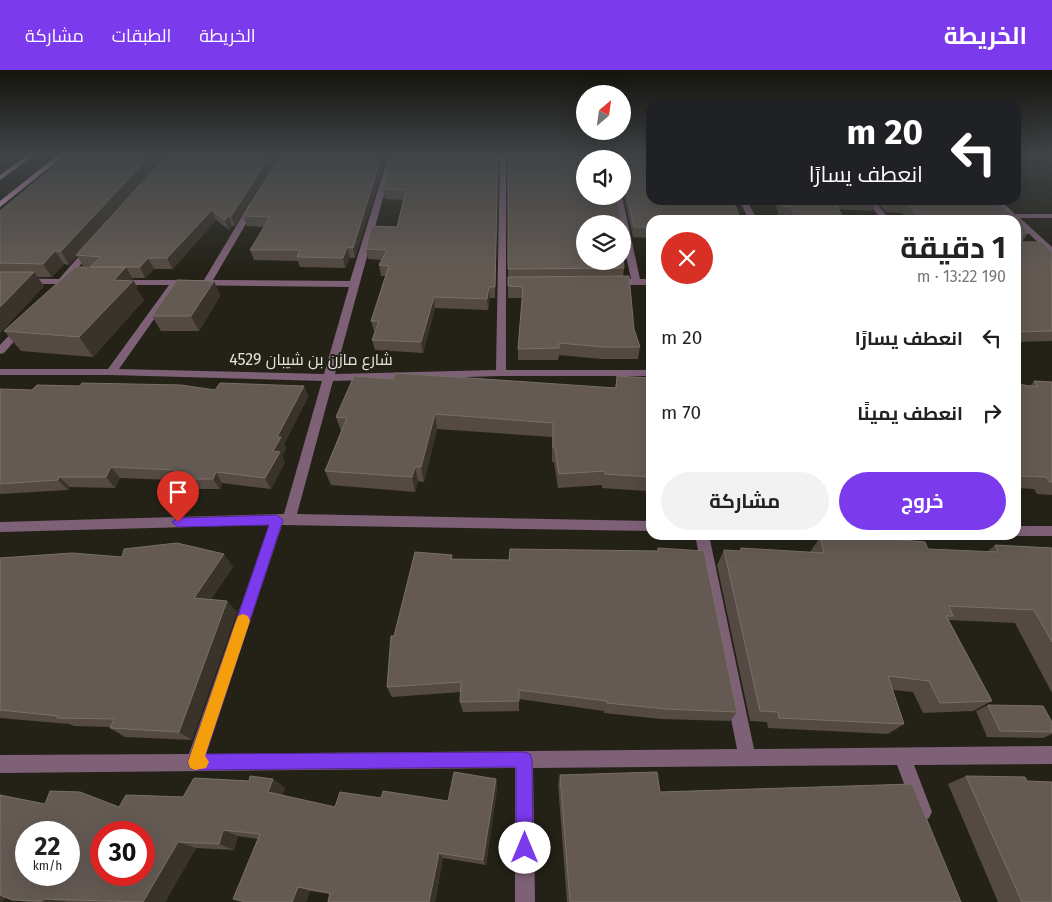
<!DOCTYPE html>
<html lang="ar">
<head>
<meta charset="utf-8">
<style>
	:root { --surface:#fff; --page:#f2f2f2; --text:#222; --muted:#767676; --accent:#7c3aed }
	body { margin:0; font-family:"Fira Sans",Cairo,sans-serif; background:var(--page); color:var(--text); direction:rtl; height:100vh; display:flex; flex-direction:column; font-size:19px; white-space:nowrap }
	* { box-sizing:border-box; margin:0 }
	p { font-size:16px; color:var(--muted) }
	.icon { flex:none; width:28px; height:28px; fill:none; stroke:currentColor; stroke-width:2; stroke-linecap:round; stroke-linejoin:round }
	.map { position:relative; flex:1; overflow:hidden; direction:ltr }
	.panel { position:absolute; left:646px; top:145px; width:375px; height:325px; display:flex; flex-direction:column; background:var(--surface); border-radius:15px; box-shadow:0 5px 20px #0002; direction:rtl }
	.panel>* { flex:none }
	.guide { position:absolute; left:646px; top:30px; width:375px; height:105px; border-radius:15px; box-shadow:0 5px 20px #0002; direction:rtl; background:#202124; color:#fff; overflow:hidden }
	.needle { width:32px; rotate:29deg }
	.fabs { position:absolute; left:576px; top:15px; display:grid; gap:10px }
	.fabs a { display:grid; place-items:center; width:55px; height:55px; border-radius:50%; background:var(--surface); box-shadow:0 5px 20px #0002; font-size:25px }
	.speed { position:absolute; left:15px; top:751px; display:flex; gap:10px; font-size:25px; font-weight:700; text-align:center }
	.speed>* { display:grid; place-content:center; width:65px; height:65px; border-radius:50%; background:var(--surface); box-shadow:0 5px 20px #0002; line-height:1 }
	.speed small { font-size:12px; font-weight:400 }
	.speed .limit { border:8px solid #d22; background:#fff; color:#111 }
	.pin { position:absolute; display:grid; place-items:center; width:42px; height:42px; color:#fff; margin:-51px -21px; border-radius:50% 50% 50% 0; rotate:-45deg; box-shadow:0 0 5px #0007 }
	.pin .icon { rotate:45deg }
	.me { position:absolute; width:55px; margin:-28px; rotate:0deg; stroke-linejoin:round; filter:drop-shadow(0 0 4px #0008) }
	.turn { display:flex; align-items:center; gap:18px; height:105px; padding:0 15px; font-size:22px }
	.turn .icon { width:65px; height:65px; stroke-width:2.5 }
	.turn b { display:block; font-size:35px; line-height:42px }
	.round { display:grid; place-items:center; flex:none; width:52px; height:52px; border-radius:26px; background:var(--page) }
	.overview { display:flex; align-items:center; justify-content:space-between; height:85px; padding:0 15px }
	h1 { font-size:30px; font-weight:700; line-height:38px }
	.primary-button { display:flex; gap:10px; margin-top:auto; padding:10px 15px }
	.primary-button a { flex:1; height:58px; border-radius:30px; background:var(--accent); color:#fff; font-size:20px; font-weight:700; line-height:58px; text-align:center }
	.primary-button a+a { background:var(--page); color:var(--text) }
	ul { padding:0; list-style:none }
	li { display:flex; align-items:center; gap:15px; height:75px; padding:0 15px }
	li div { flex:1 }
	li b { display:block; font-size:19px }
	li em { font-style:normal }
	header { display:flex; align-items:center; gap:30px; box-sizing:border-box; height:70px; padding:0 25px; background:var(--accent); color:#fff }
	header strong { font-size:24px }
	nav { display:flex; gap:28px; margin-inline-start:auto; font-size:18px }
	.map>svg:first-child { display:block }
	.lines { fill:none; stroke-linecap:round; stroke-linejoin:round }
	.minor { fill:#7e6177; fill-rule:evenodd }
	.major { fill:#dca0ce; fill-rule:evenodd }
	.wall { fill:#544a43 }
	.shaded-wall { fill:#3a332a }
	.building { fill:#645a53; stroke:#787068; fill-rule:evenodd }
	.route { fill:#7c3aed; stroke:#51269a }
	.slow { fill:#f59e0b }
	.labels { text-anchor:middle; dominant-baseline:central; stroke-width:4; stroke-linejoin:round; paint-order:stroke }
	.street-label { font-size:16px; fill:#e5e4dc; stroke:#242217 }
</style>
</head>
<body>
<header>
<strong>الخريطة</strong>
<nav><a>الخريطة</a><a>الطبقات</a><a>مشاركة</a></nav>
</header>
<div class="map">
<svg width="1052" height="832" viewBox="0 0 1052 832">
	<rect width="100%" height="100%" fill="#242217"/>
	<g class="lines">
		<!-- minor -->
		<path class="minor" d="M389,84H395L335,304L496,300L500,84H506V300H651V306H501L333,311L297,444L651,451V461L282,455L206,684L737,679L695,465H709L754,679L1052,676V694L914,695L932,742L929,748L923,751L917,748L897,695L533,698L535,832H515V698L0,703V685L189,684L269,455L0,462V452L284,444L322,311L111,305H0V299H108L169,215H117L114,214V210H204L250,133L257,135L213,210L350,211ZM178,215L349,217L324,304L119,299Z
			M614,126H622L640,209H651V215H614L610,212L614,209H631L622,167V154H620Z
			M739,130H747L757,150H749Z
			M866,130H874L890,150H882Z
			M992,130H1000L1015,144H1052V148H1020L1052,177V185Z
			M88,176L95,178L68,209L78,210V214H0V208L59,209Z
			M22,254L27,257L25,259L4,283L0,284V275L19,255Z
			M1016,456H1052V466H1016L1012,465H1016Z"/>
		<!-- major -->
		<path class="major" d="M29,84H36L0,110V105Z
			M59,84H66L0,137V131Z"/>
	</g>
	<!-- wall -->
	<path class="wall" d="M168,84H280L235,156H232L229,160L216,150L173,199H154L145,208H132L137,217L136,218L144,230L93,287L21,281L4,261L91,196H83L77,186L69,195L64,194L52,207H37L44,216L0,263V141L161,92Z
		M281,84H387L355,188H350L345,198L300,197L298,191L254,190L250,180L264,157L247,156L243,146Z
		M392,84H498L495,228H490L488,240L435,238L423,283L375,280L372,270L375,261H374L371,251L385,206H381L379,195L382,190L368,189L366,179L397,157L403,130L385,129L383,119Z
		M508,84H651V168L633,167L624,126L622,125V89H585L624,198L623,207L634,259L640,277L638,289H601L559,285L558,290H518V279L522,228H508Z
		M774,130H997L1014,148L1020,149L1028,163L1022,172H1042L1052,182V271L1016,272V150H908L902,143L886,142L877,132L872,141L839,139L844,150H789L788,147L779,146Z
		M214,211L220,226L199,261H161L152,246Z
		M617,306L651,308V416H648L646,421L602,418V415L558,418L554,392H552V367L437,359L424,412L418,411L415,422L331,415L325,401L341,361L336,347L393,309L615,318Z
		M1034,311L1052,312V425L1037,424L1034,419L1016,418V314L1030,316Z
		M304,316L308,327L284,374L286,378L282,386L285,392L271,419L222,413L220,419H179L172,410L120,408L115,418L70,417L68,420L0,424V319L32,320H215Z
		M845,465H851L928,479L987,482L995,475L1052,478V623L1015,553L949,550L992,631L973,641L923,643L913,622L892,620L904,654L888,664L768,658L767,652L750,651L717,495L724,480L739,481L741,478L810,482L820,467L842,469Z
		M658,478L737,642L730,651L661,649L604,643V641L519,629V641L463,642L460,632L461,622L392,627L387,617L394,566L453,489L509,490L657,481Z
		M0,488L233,497L211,529L227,531L237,542L192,670L125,667L110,658L111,657L74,656L69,654L0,648Z
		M988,635L1052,652V664L1043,668L987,667L976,641Z
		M560,705L660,722L961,832H567L558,714Z
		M966,706L1027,711L1052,832H998L948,714Z
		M273,709L285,718L282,726L335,737L381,728L448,731L496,709L497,718L486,795L443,788L435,832H328L329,824L310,821L306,832H245L258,769L238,766L234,780L196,778L165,832H28L12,830L6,827L2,832H0L45,734L119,737L183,727L249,711Z"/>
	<!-- shaded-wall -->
	<path class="shaded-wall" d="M0,84H11L0,92Z
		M152,84H158L161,92L76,185L77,186L69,195L61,181Z
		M271,84H280L235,156L231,146Z
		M382,84H387L355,188L353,178Z
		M498,84L495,228V217Z
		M212,140L216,150L173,199L167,188Z
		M228,146L232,156L229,160L225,150Z
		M347,177L350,188L345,198L343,188Z
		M55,181L64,194L52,207L43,194Z
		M148,188L154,199L145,208L140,197Z
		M126,197L137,217L136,218L144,230L93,287L79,267L114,210Z
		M34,202L44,216L0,263V237Z
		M214,211L220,226L199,261L191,246Z
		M489,217L490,228L488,240L487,229Z
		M434,227L435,238L423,283L421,272Z
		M304,316L308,327L284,374L286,378L282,386L285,392L271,419L265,408L277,367Z
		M435,344L437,359L424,412L421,397Z
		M111,397L120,408L115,418L106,407Z
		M415,397L418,411L415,422L412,407Z
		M216,402L222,413L220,419L213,409Z
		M59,407L70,417L68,420L58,410Z
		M224,484L233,497L204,539L194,528Z
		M227,531L237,542L192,670L179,662Z
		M273,709L285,718L281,731L268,722Z
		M496,709L497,718L486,795L483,790Z
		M223,760L238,766L234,780L219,774Z
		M178,772L196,778L165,832H143Z
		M439,783L443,788L435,832H429Z
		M298,817L310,821L306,832H292Z
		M0,819L11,820L2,832H0Z
		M43,829L68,832H52L42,831Z"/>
	<!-- building -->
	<path class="building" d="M69,84H152L61,181H55L43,194L0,193V141Z
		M168,84H271L231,146H228L225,150L212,140L167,188H148L140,197H90L101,187L76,185Z
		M281,84H382L353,178L347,177L343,188L297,187L300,180H250L270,147L243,146Z
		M392,84H498L495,217H489L487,229L434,227L421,272L372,270L379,251H371L389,196L379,195L387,180L366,179L372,156L397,157L406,120L383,119Z
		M508,84H651V130H733L741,150H651V157H634L625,116L622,115V89H585V126H616L621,146L622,154H585V191H622V167L624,198L508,199Z
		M781,130H834L844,150H796L791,137L783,136Z
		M855,130H876L877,131Z
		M889,130H997L1014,148L1020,149L1028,163H1022V172H1042L1052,182V261L1016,262V150H921L907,133L891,132Z
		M75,197H126L114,210L133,211L79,267L4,261Z
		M0,202H34L0,237Z
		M629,206L634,259L640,277H603L559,273V278L518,279L523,217L508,216V207Z
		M177,210L214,211L191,246H152Z
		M395,303L616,318L617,306L651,308V402L650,401V407L605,404V401L559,404L555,378H553V353L435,344L421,397H415L412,407L325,401L347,348L336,347L354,306L393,309Z
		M1034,311L1052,312V412H1050L1046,407L1016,406V314L1038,317Z
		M82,313L181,315L215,320L220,313L304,316L277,367H281L273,381L280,382L265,408L216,402L213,409H171L175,400L111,397L106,407H59L58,410L0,414V319L32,320L37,315L79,316Z
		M846,465L925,472L928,479L998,482L995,475L1052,478V572L1034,540L949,536L953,546H946L992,631L940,633L929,611L888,606L904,654L779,648L778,642L760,641L724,480L741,481V478L824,483L820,467L847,469Z
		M177,473L224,484L194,528L227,531L179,662L110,658L114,649L57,648L58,646L0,640V488L72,483L122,487L124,479Z
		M658,478L704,481L737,642L666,639L607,633V631L519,620V631L460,632L461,612L387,617L391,566H394L415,482L452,485L451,489L509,490L510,479L658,481Z
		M988,635L1043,636L1052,652V662L1000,661Z
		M454,702L496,709L483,790L439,783L429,832H328L330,823L298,817L292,832H245L233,829L260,764L223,760L219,774L178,772L143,832L43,829L42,831L12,830L0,825V725L45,734L50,721L80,722L119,737L126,725L183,727L194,708L249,711L250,706L273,709L268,722L335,737L340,722L381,728L383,721L448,731ZM26,762H69V805H26ZM101,762H144V805H101Z
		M657,702L660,722L912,714L961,832H570L560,705Z
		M966,706L1025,707L1027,711L1052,712V832H1022Z"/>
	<!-- sky -->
	<linearGradient id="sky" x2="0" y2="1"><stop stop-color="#14130d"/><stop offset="0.42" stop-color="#3f4447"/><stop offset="1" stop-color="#3f4447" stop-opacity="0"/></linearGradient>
	<rect width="1052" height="201" fill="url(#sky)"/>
	<!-- route -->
	<path class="route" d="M277,445L283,450L206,684L524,682L530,684L532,690L533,778L531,785L525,787L519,785L516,778V697L195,700L190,698L188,692L269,455L178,457L172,452L178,448Z"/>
	<!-- slow -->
	<path class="slow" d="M243,544L248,546L250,551L205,686L209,692L206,698L195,700L190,698L188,692L236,551L238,546Z"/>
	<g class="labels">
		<!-- street labels -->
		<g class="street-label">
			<text x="311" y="289">شارع مازن بن شيبان 4529</text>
		</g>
	</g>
</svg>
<div class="fabs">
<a><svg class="needle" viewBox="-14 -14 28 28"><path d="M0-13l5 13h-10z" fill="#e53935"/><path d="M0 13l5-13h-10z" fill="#767676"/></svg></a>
<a><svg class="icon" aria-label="sound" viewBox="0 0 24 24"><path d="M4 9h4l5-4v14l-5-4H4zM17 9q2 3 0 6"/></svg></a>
<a><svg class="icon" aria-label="layers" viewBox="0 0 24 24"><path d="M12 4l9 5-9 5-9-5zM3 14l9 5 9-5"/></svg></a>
</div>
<div class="speed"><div>22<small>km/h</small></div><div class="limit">30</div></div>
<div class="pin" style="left:178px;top:452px;background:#d93025"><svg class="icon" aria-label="arrive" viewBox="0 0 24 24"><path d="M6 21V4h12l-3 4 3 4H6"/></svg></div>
<svg class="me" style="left:525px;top:778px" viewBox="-20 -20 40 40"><circle r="19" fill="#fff"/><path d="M0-13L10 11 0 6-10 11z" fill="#7c3aed"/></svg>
<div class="guide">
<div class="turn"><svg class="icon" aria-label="left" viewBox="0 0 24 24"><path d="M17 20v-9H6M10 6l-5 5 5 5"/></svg><div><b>20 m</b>انعطف يسارًا</div></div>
</div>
<section class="panel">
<div class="overview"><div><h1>1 دقيقة</h1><p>190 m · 13:22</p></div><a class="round" style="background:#d93025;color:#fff"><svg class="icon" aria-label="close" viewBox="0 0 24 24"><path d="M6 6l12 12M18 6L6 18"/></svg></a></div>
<ul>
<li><svg class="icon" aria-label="left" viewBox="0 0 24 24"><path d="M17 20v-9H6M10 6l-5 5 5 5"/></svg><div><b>انعطف يسارًا</b></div><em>20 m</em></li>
<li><svg class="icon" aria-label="right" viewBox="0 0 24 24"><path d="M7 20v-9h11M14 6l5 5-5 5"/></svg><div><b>انعطف يمينًا</b></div><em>70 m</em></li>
</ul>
<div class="primary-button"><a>خروج</a><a>مشاركة</a></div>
</section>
</div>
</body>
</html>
